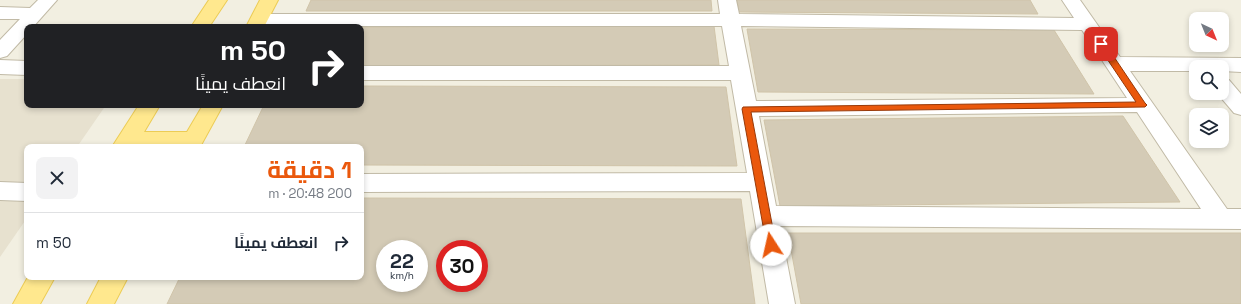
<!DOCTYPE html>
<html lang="ar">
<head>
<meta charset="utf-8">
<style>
	:root { --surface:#fff; --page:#f2f2f3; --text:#1f2937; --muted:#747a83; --line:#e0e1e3; --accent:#ea580c }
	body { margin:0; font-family:"Space Grotesk",Cairo,sans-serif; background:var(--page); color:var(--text); direction:rtl; height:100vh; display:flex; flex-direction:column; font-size:15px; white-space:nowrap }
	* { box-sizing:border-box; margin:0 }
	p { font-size:13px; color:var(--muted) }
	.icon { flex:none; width:22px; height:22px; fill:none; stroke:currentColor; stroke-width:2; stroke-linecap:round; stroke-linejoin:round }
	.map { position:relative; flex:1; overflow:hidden; direction:ltr }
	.side { position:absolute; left:24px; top:144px; width:340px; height:136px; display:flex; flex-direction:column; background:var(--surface); border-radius:8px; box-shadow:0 2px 6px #0003; direction:rtl }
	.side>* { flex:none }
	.banner { position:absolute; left:24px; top:24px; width:340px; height:84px; border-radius:8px; box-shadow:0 2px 6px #0003; direction:rtl; background:#202124; color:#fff; overflow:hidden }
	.needle { width:26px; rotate:137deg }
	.buttons { position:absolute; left:1189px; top:12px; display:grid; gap:8px }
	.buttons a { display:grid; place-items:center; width:40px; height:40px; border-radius:8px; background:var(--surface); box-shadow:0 2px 6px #0003; font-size:20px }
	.speed { position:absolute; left:376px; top:240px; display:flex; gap:8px; font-size:20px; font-weight:700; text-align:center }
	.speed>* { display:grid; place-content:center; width:52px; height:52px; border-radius:50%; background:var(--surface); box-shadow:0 2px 6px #0003; line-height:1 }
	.speed small { font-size:10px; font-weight:400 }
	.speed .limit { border:6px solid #d22; background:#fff; color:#111 }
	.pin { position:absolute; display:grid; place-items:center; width:34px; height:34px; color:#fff; margin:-17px; border-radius:8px; box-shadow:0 2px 6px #0006 }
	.me { position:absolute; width:44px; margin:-22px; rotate:350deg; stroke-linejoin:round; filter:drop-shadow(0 0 3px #0008) }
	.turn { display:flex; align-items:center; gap:14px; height:84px; padding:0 12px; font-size:18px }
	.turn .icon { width:52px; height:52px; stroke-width:2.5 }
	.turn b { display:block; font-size:28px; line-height:34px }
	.round { display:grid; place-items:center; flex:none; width:42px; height:42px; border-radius:8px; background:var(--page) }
	.head { display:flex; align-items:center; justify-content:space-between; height:68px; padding:0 12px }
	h1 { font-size:24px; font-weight:700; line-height:30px; color:var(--accent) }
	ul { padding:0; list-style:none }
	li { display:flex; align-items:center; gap:12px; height:60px; padding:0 12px; border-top:1px solid var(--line) }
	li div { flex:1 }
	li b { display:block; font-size:15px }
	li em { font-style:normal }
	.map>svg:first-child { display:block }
	.residential { fill:#e7e1cf }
	.building { fill:#d4cbb6; stroke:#d0c4a9; fill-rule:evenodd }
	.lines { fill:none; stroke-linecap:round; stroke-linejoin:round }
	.minor-casing { stroke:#c1baa6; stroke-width:2 }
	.major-casing { stroke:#eccc55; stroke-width:2 }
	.minor { fill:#fff; fill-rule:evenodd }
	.major { fill:#ffe88e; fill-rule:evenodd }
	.route { fill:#ea580c; stroke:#983908 }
</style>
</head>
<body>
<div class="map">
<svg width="1241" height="304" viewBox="0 0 1241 304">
	<rect width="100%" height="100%" fill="#f2efe1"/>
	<!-- residential -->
	<path class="residential" d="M0,79H27V105H106L77,147H27V218L0,257Z"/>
	<!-- building -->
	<path class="building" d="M311,0H711L712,11H306Z
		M737,0H1030L1038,14L739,12Z
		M714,26L719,65L361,66V27H349Z
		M747,29L1054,30L1094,94L758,92Z
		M361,86L726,87L737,166L361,165V147H244L264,105H361Z
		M1123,116L1180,202L780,206L764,120Z
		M361,198L741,199L755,304H167L180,277H361ZM385,249H419V283H385ZM445,249H479V283H445Z
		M788,233H1241V304H801Z"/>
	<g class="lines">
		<defs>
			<path id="minor" d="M38,0H57L33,27H27V34L7,56L0,58V40L20,19H0V7L30,8Z
				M718,0H736L739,14L1074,18L1062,0H1080L1120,57L1241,58V72L1222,71V67H1196V71H1130L1227,209H1241V229L780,226L795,304H769L750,191L361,192V174L747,173L731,80H361V66H729L722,26H259L253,24L250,20L253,16L259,14H720ZM741,26L1082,30L1127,98L756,101ZM1137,112L1201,209L776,206L759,116Z
				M0,60L27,61V75L0,74Z
				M1222,78L1229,80L1241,94V115L1234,113L1217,93H1222Z
				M0,182L27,183V201L0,200Z"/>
			<path id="major" d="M209,0H227L209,27H191Z
				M260,0H278L264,27H246Z
				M139,105H160L144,132H187L203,105H223L200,147H112Z
				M28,277H55L40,304H13Z
				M101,277H128L114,304H87Z"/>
		</defs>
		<!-- minor casing -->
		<use href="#minor" class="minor-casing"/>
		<!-- major casing -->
		<use href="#major" class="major-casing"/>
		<!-- minor -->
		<use href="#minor" class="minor"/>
		<!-- major -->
		<use href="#major" class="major"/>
	</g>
	<!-- route -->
	<path class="route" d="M1098,42H1104L1145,103L1147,105L1145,107L751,112L776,245L774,248L771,250L767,248L742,109L743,107L1136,102L1097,44Z"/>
</svg>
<div class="buttons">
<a><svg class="needle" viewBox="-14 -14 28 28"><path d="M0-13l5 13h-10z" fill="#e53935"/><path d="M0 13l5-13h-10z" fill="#747a83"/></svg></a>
<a><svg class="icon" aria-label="search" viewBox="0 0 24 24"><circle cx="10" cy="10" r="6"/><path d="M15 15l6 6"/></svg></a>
<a><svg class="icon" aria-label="layers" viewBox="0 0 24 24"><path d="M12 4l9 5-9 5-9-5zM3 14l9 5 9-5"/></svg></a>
</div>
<div class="speed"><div>22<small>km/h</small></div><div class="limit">30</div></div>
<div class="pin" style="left:1101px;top:44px;background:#d93025"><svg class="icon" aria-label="arrive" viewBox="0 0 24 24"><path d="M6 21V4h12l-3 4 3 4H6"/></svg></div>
<svg class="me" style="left:771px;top:245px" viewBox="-20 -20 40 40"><circle r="19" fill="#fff"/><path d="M0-13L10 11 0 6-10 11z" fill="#ea580c"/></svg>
<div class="banner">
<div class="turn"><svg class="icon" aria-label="right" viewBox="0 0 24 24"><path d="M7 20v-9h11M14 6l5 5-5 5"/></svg><div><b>50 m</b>انعطف يمينًا</div></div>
</div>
<section class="side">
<div class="head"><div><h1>1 دقيقة</h1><p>200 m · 20:48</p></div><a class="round"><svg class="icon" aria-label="close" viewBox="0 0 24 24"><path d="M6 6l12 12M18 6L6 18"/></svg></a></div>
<ul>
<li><svg class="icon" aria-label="right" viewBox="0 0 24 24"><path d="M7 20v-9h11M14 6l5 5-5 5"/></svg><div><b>انعطف يمينًا</b></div><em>50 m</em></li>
</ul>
</section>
</div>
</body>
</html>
